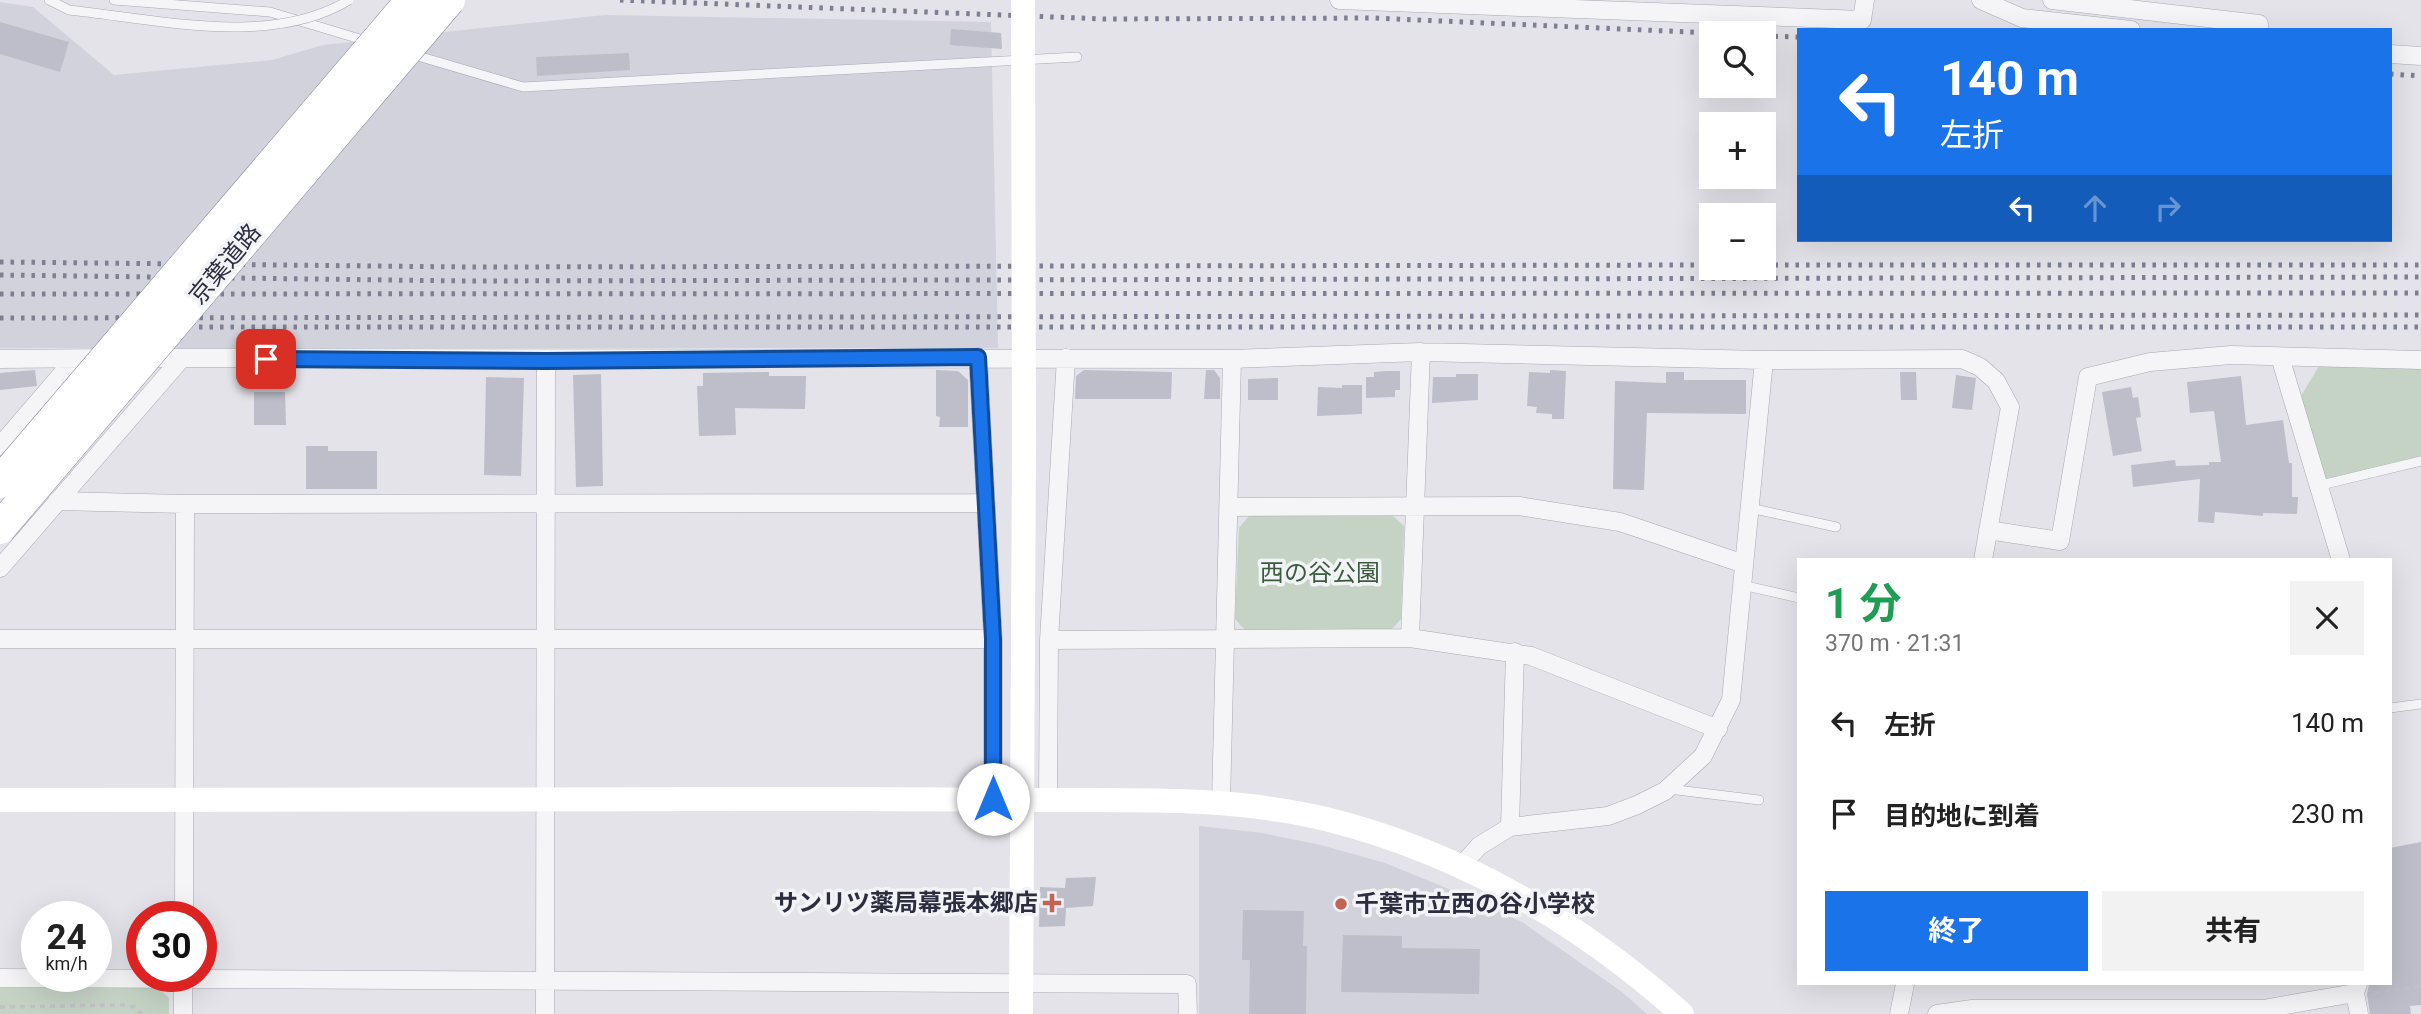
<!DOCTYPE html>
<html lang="ja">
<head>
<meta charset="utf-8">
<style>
	:root { --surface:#fff; --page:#f2f2f2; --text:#222; --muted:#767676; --accent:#1a73e8 }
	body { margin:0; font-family:Roboto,"Noto Sans JP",sans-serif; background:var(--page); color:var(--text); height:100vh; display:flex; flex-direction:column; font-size:26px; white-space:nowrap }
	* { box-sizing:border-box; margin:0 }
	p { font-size:23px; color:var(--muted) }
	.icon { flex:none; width:38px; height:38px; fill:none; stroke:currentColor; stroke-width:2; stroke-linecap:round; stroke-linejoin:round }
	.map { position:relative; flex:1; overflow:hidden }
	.sheet { position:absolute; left:1797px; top:558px; width:595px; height:427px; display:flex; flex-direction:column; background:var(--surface); border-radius:0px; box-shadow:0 7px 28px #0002 }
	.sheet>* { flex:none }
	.top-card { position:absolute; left:1797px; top:28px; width:595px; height:214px; border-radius:0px; box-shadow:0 7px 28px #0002; background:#1a73e8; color:#fff; overflow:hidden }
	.buttons { position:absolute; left:1699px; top:21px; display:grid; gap:14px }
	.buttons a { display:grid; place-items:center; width:77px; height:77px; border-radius:0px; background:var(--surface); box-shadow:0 7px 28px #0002; font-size:35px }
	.speed { position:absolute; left:21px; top:901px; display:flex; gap:14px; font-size:35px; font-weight:700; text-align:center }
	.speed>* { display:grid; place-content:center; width:91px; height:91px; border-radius:50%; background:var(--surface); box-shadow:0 7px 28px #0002; line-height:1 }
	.speed small { font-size:18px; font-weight:400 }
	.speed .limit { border:10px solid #d22; background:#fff; color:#111 }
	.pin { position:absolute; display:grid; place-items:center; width:60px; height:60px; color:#fff; margin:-30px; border-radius:14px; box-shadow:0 4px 10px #0006 }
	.me { position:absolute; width:77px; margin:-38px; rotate:0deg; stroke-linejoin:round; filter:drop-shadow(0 0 5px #0008) }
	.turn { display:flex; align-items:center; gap:24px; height:147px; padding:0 28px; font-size:32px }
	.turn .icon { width:91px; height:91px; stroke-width:2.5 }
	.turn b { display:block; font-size:49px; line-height:60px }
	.lanes { display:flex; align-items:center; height:66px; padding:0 28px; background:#0003; justify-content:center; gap:35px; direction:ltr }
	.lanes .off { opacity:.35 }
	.round { display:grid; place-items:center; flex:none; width:74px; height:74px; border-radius:0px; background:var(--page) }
	.head { display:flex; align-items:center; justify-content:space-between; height:119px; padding:0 28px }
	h1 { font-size:42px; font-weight:700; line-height:52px; color:#1e9e55 }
	.cta { display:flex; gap:14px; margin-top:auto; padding:14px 28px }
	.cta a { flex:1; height:80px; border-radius:0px; background:var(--accent); color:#fff; font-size:28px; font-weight:700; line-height:80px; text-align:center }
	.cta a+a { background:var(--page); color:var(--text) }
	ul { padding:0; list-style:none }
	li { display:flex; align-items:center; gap:21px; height:91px; padding:0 28px }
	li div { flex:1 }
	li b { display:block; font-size:26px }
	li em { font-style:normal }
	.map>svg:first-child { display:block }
	.built { fill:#d1d2db }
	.green { fill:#c5d3c5 }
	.building { fill:#bdbec9 }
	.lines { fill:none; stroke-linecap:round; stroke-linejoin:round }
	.lane-casing { stroke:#a8a9b3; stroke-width:10 }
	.street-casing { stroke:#a8a9b3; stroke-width:19 }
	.path { stroke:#c1c1c8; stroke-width:3.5; stroke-dasharray:5 5; stroke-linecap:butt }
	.lane { stroke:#f5f5f8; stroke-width:9 }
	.street { stroke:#f5f5f8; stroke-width:18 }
	.secondary { stroke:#fff; stroke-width:24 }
	.rail { stroke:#7d7f92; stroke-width:5; stroke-dasharray:3.5 7; stroke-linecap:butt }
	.lane-bridge-casing { stroke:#a8a9b3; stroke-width:10; stroke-linecap:butt }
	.highway-bridge-casing { stroke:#8b8d9f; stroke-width:33; stroke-linecap:butt }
	.lane-bridge { stroke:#f5f5f8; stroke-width:9 }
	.secondary-bridge { stroke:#fff; stroke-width:24 }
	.highway-bridge { stroke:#fff; stroke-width:32 }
	.route-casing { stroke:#114b97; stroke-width:18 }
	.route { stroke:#1a73e8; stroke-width:12 }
	.poi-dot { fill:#c26354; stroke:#f2f3f7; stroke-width:2.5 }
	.labels { text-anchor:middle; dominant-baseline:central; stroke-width:7; stroke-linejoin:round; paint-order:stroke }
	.street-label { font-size:24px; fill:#2c2e40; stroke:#f2f3f7 }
	.park-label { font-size:24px; fill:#3b5a3e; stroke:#f2f3f7 }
	.poi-label { font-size:24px; font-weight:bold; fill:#2c2e40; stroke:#f2f3f7; text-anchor:end }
</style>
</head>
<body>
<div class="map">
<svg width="2421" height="1014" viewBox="0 0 2421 1014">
	<rect width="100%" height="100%" fill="#e3e3e9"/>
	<!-- built -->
	<path class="built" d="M0,2L33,7L114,75L272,60L323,45L605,15L991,22L998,348H0Z
		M1199,826L1262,833L1321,845L1385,863L1444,887L1522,922L1622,992L1647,1014H1199Z"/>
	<!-- green -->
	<path class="green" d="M2319,366L2421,368V458L2323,482L2298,401Z
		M1249,516H1393L1404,526L1401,619L1391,630L1246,631L1235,619L1239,528Z
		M0,988H158L169,998V1014H0Z"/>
	<!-- building -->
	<path class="building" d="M0,22L69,42L60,72L0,54Z
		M951,29L1001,33L1002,49L950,45Z
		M629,53L630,70L537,76L536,57Z
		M35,370L37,386L0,390V373Z
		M936,370L958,371L968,380V427H939L940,417L936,416Z
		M1084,370L1172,372L1171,399H1075L1076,376Z
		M1206,370H1214L1220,378V399H1204Z
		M1550,370L1566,371L1564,419H1552V414L1536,413L1537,407L1527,406L1529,372L1550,373Z
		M1387,371H1400V390H1395V397L1366,398V377H1374V372Z
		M769,372V376H806L805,409L735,408L736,435L699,436L697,386H703V373Z
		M1666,372H1684V380H1746V414L1647,413L1644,490L1613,489L1615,381L1666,383Z
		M1900,372H1916L1917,400H1901Z
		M601,374L603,486L576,487L573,375Z
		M1456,374H1478V400L1432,403L1433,377H1456Z
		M1956,375L1976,378L1972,410L1952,408Z
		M2241,376L2246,425L2283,420L2289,463H2292V497H2298L2297,514L2263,513V516L2215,512L2214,523L2198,522L2200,479L2133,487L2131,465L2175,460L2176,466L2209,465V462H2221L2214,411L2190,413L2187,382Z
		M486,377L524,378L521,476L484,475Z
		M1278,378V400H1248V379Z
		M1342,385H1362V414L1317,416L1318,387L1342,388Z
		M2131,387L2133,398L2138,397L2141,417L2136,418L2142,451L2113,456L2102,392Z
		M254,392H285L286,425H254Z
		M306,446H328V451H377V489H306Z
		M2421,842V1005L2410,1006L2411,1014H2370L2367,994L2369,984H2390V848Z
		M1096,877L1093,906L1066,908L1065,926L1039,927L1040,887L1065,888L1066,878Z
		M1243,910L1304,911L1303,946H1307L1306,1014H1249L1250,960H1242Z
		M1343,935L1402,936V948L1480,949L1479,994L1341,992Z"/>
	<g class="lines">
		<defs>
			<path id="lane" d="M49,0L69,10
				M114,0L270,12L370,42
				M411,54L523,87L1077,57
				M2317,486L2421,461
				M1750,508L1836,527
				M1742,585L1799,598
				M2390,708L2421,704
				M1669,789L1759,800"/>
			<path id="street" d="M1339,0L1862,20L1865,0
				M1981,0L2022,18L2131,30
				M2052,0L2259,24V30
				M2390,54L2421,56
				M978,357L993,639V799
				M2280,357L2341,560
				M143,358L1232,359L1421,352L1764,360L1962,359L1980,367L1996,381L2010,407L1983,560
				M0,359L108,358
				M0,446L75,359
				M57,501L185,504L986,503
				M1230,507L1519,506L1620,522L1744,564
				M1988,530L2060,541L2088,377L2150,362L2231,355L2421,360
				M0,568L182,358
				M1410,638L1421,352
				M0,639H993
				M1049,640L1410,638L1531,656L1718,729
				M1048,799L1049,640L1066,358
				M1221,802L1232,359
				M1510,827L1515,652
				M1462,865L1479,846L1510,827L1608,816L1637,805L1665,791L1703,756L1731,700L1764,360
				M184,917L185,504
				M183,976V1014
				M0,978L1187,984L1188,1014
				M2355,993L2359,1014
				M545,1014L546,361
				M1899,1014L1905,984
				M1937,1014L1972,1009H2263L2355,993L2358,984"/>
		</defs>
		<!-- lane casing -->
		<use href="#lane" class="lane-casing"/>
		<!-- street casing -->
		<use href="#street" class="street-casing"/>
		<!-- path -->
		<path class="path" d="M2375,993L2421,986
			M0,1007L123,1005L134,1007L142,1014"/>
		<!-- lane -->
		<use href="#lane" class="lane"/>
		<!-- street -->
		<use href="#street" class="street"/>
		<!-- secondary -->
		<path class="secondary" d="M0,800C279,799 559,800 838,799C917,799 996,799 1074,800C1159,800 1243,799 1326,819C1462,853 1578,921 1682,1014
			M1021,1014L1024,443"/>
		<!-- rail -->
		<path class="rail" d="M620,0L1104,19L1373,18L1712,33
			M1764,36L1799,37
			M2390,74L2421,76
			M0,262L467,267L1712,265
			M1764,265H2421
			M0,275L467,281L2421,277
			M0,294L2421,293
			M0,318L2421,315
			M199,327H2421"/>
		<defs>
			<path id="lane-bridge" d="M69,10C155,19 272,48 349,0"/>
			<path id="highway-bridge" d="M0,482L412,0
				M0,528L449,0"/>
		</defs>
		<!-- lane-bridge casing -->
		<use href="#lane-bridge" class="lane-bridge-casing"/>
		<!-- highway-bridge casing -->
		<use href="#highway-bridge" class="highway-bridge-casing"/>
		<!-- lane-bridge -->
		<use href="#lane-bridge" class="lane-bridge"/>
		<!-- secondary-bridge -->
		<path class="secondary-bridge" d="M1023,0L1024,443"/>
		<!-- highway-bridge -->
		<use href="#highway-bridge" class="highway-bridge"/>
	</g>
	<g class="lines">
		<defs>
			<path id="route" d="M266,359L546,361L978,357L993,639V799"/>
		</defs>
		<!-- route casing -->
		<use href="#route" class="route-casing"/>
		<!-- route -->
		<use href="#route" class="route"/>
	</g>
	<!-- markers -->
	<g class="poi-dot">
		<path d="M1048.5 892.5h7v7h7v7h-7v7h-7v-7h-7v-7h7z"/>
		<circle cx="1341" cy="904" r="7"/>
	</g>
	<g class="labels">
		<!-- street labels -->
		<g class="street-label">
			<text transform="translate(225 264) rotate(-50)">京葉道路</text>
		</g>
		<!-- park labels -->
		<g class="park-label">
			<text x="1320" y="573">西の谷公園</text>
		</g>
		<!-- poi labels -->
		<g class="poi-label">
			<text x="1038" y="903">サンリツ薬局幕張本郷店</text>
			<text x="1355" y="904" text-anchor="start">千葉市立西の谷小学校</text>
		</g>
	</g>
</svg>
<div class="buttons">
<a><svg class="icon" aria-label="search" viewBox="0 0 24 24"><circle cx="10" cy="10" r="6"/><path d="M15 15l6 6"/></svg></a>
<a>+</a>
<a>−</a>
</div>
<div class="speed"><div>24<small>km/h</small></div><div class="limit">30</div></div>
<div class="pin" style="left:266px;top:359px;background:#d93025"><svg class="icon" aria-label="arrive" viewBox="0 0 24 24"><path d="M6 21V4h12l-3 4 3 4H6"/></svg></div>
<svg class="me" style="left:993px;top:799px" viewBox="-20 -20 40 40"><circle r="19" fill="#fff"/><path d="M0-13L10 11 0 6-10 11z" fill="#1a73e8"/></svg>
<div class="top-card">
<div class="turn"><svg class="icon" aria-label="left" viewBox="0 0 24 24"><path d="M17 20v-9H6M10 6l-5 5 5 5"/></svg><div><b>140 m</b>左折</div></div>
<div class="lanes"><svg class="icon" aria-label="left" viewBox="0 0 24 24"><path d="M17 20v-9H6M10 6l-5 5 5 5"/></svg><svg class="icon off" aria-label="ahead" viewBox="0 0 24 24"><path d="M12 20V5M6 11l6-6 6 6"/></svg><svg class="icon off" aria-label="right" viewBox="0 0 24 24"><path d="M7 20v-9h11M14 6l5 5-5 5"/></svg></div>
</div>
<section class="sheet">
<div class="head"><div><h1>1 分</h1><p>370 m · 21:31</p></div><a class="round"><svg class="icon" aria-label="close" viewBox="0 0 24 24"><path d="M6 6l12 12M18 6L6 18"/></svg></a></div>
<ul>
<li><svg class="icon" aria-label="left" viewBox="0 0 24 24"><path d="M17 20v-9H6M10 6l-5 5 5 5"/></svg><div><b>左折</b></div><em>140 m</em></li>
<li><svg class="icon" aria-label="arrive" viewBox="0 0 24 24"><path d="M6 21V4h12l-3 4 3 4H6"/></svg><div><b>目的地に到着</b></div><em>230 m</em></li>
</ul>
<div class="cta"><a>終了</a><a>共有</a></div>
</section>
</div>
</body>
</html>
